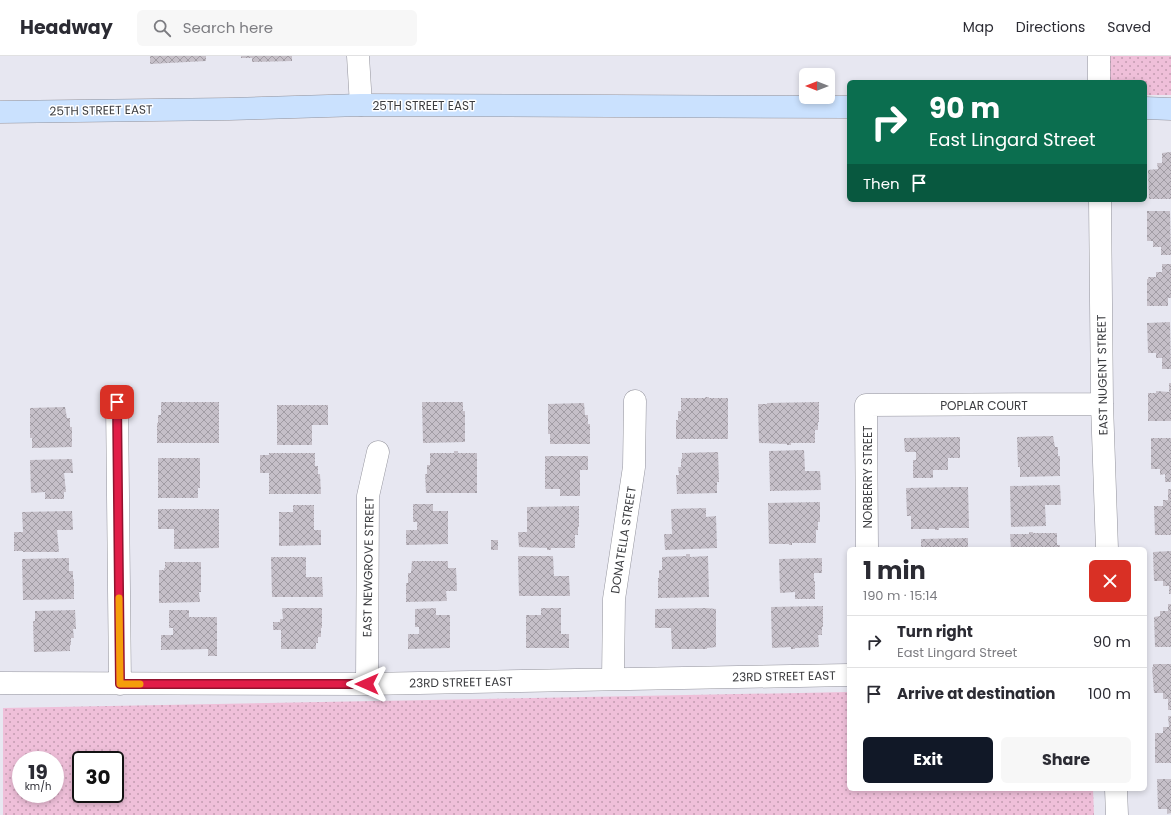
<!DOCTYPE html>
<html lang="en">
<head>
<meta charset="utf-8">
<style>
	:root { --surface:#fff; --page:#f7f7f7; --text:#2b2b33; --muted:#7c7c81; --line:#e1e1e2; --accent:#111827 }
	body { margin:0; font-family:Poppins,sans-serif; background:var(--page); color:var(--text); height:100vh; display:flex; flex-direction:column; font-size:15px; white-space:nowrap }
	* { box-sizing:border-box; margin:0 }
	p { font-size:13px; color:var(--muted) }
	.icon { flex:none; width:22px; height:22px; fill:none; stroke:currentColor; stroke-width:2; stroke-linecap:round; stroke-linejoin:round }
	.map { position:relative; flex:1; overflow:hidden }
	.side { position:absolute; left:847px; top:491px; width:300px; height:244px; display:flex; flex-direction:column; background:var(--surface); border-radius:6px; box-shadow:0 2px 6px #0003 }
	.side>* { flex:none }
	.banner { position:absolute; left:847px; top:24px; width:300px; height:122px; border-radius:6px; box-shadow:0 2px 6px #0003; background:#0b6e4f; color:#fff; overflow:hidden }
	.needle { width:26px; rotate:270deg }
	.controls { position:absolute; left:799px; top:12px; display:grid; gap:8px }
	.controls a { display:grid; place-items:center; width:36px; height:36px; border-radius:6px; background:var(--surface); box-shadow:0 2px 6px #0003; font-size:20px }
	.speed { position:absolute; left:12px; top:695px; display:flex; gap:8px; font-size:20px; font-weight:700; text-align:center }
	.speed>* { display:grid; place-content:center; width:52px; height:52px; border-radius:50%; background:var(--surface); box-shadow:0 2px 6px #0003; line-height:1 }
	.speed small { font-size:10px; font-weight:400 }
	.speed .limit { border:2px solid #111; border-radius:6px; background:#fff; color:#111 }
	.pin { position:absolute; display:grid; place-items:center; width:34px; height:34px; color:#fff; margin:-17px; border-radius:8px; box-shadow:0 2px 6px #0006 }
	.me { position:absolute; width:44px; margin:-22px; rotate:270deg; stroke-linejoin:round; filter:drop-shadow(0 0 3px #0008) }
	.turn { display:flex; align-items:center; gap:14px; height:84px; padding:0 16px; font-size:18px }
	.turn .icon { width:52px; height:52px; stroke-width:2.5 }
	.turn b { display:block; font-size:28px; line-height:34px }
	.then { display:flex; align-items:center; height:38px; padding:0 16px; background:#0003; gap:8px; font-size:15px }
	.round { display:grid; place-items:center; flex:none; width:42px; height:42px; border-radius:6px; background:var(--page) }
	.head { display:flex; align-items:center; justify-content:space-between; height:68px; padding:0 16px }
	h1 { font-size:24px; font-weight:700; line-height:30px }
	.cta { display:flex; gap:8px; margin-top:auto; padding:8px 16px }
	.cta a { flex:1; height:46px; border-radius:6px; background:var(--accent); color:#fff; font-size:16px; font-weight:700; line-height:46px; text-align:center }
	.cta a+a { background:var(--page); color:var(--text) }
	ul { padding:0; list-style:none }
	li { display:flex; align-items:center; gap:12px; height:52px; padding:0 16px; border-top:1px solid var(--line) }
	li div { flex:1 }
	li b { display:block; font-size:15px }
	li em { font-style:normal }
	header { display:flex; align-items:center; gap:24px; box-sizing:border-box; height:56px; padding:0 20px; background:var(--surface); border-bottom:1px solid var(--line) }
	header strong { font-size:19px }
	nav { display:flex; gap:22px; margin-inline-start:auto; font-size:14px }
	.search { width:280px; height:36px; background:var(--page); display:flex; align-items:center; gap:10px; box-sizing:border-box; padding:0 14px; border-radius:6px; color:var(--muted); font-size:15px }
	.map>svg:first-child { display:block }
	.green { fill:url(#green-dots); fill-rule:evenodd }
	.building { fill:url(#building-cross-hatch) }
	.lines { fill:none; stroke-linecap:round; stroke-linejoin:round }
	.street-casing { stroke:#93939c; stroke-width:23 }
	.secondary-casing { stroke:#93939c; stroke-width:23 }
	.street { stroke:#fff; stroke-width:22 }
	.secondary { stroke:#cae1fe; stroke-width:22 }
	.route-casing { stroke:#92132f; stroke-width:10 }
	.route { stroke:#e11d48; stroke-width:7 }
	.slow { stroke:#f59e0b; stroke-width:7 }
	.labels { text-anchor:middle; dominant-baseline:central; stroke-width:3; stroke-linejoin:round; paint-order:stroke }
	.street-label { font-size:12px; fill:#3c3d40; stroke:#fff }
</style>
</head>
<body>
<header>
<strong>Headway</strong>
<div class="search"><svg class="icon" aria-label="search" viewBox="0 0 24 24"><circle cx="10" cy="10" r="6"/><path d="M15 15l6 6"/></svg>Search here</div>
<nav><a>Map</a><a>Directions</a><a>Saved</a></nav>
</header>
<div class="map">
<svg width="1171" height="759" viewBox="0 0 1171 759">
	<defs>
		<pattern id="green-dots" width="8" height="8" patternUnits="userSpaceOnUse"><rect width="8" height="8" fill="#efbfd9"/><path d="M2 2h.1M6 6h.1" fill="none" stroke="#c39cb1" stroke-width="1.8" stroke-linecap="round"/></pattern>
		<pattern id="building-cross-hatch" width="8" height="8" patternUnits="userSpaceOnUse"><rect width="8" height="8" fill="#c5bfc8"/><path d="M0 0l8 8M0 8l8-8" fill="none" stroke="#a19ca4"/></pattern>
	</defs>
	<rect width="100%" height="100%" fill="#e7e7f1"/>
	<!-- green -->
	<path class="green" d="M1107,0H1171V39H1145V26H1107Z
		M849,636V733H1093L1094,759H3V652ZM21,704H55V738H21ZM81,704H115V738H81Z"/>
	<!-- building -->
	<path class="building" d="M150,0H206V5L150,8Z
		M241,0H292V5L252,6V2H241Z
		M1171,96V143H1149L1148,114L1158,113L1157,107H1162V97Z
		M1147,155H1170L1171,199H1161V191H1153V185H1147Z
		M1162,208H1171V242H1168V250H1147V223H1148V221H1156V216H1162Z
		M1170,266L1171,313H1162V302H1156V297H1148L1147,267Z
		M1169,327H1171V365H1148V337H1156V335L1169,336Z
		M705,341H709V342H728V383H676V364H678V355H681V342H705Z
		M161,346H219V387H157V367H158V359H161Z
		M422,346H463V355H465V386L423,387Z
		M819,346V366H818V374H815V387H791V389H787V388L759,387L758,348H767V347Z
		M584,347L585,359H588V368H590V388H550V378H548V348Z
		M277,349H328V369H312V389H277Z
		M65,351L67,362H70V371H72V391L32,392V382H30V352Z
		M1053,380L1055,391H1058V400H1060V420L1020,421V411H1018L1017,381Z
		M960,381V402H948V414H933V422H913V404H916V396H905L904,382Z
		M1151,382H1171V426H1165V418L1160,419V413H1151Z
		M804,394L805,415H820L821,434L770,435L769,395Z
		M454,395H458V397H477V437H426L425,418H427V409H430V397H454Z
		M718,396L719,426H717V437L677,438L676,419H679L678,411H681V403H682V397Z
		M269,397H315V410H318V418H320L321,438H269V417H260V399H269Z
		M545,400H588V414H580V440H560V433H545Z
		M158,402H200V432H198V442H158Z
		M72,403L73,417H64L66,436H64V443H45V436L31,437L30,404Z
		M1060,429L1061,449H1045L1046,470L1011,471L1010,430Z
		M957,431H968L969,472H939V474H935V473H911V460H907L906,432Z
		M1168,433H1171V479H1155L1154,450H1163V444H1168Z
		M820,446V466H818V474H816V487H792V489H789V488H769L768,447Z
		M413,448H433V455H448V488L406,489V474H417V466H413Z
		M293,449H314V474H321V489L279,490V456H293Z
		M579,450V471H578V479H575V492H551V494H547V492L519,491L518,476H527V451Z
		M706,452V461L716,460L717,492L665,494L664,478H672L671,453Z
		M158,453H219V492L174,493V473H158Z
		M72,455L73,474H57L59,496H23V495H14V476H23L22,456Z
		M1029,476H1033V477H1057V489H1060V493H1011L1010,478H1029Z
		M968,482V493H921V483Z
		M491,484H498V494H491Z
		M1171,495V538H1169V530H1163V525H1154L1153,496Z
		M686,498H690V501L708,500L709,541L658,542V522H659V514H662V501L686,500Z
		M518,500H553L554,520H569L570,540H519Z
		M271,501H306V521H322L323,541H272Z
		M69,502V515H73V523H74V543L23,544L22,503Z
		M822,502V517H814V525H815V543H795V536L780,537L779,503Z
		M412,505H448V512H456L457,535H446L447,545L406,546V527H408V517H411Z
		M165,506H201V536H199L200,546L159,547V514H164V512H165Z
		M1168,548H1171V591H1155L1154,561L1160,560V555H1168Z
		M823,550V571H822V579H818L819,591L795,592V593H791V591L772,592L771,551Z
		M282,552H322V572H321V581H318V587H316V593H281V574H273V566H280V563H283Z
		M436,552V559H450V592L408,593V578H419V571H415V553Z
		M541,552H561V578H569V592H526V559H541Z
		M706,552L716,553V591L707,592V593H672L671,572H655V553Z
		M75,554L76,573H73L74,582H71V589H70V595L34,596L33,565H35V555Z
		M169,554H189V561H217V600H208V593L161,594V579H173V572H169Z
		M1153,608H1171V654H1168V643H1163V637H1154L1152,611H1153Z
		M1168,660H1171V707H1155V677H1163V671H1169Z
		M1157,723H1171V757L1167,758V753H1158Z"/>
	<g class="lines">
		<defs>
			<path id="street" d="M358,0L361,49
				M1099,0V26
				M1100,144L1102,348L1107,493
				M117,346L120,628
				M867,493L866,349L1102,348
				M613,623L614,543L634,411L635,345
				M0,627L367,628L849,619
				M367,628L368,440L378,396
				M1116,733L1117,759"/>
			<path id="secondary" d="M1145,52L1171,53
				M0,56L229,53L361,49L849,51"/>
		</defs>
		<!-- street casing -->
		<use href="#street" class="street-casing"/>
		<!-- secondary casing -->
		<use href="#secondary" class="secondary-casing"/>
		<!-- street -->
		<use href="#street" class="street"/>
		<!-- secondary -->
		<use href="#secondary" class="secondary"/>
	</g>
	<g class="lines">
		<defs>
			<path id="route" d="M117,346L120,628H367"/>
		</defs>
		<!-- route casing -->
		<use href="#route" class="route-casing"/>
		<!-- route -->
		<use href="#route" class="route"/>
		<!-- slow -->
		<path class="slow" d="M119,542L120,628H140"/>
	</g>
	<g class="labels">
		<!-- street labels -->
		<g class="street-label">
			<text x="424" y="49">25TH STREET EAST</text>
			<text transform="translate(101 54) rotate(-1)">25TH STREET EAST</text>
			<text transform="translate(1102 319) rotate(-91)">EAST NUGENT STREET</text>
			<text x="984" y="349">POPLAR COURT</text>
			<text transform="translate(867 421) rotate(-90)">NORBERRY STREET</text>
			<text transform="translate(623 484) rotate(-81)">DONATELLA STREET</text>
			<text transform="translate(368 511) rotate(-89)">EAST NEWGROVE STREET</text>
			<text transform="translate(784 620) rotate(-1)">23RD STREET EAST</text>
			<text transform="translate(461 626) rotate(-1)">23RD STREET EAST</text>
		</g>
	</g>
</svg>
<div class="controls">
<a><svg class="needle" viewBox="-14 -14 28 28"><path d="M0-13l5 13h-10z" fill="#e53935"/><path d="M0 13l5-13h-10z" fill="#7c7c81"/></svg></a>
</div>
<div class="speed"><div>19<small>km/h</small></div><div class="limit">30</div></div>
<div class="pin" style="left:117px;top:346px;background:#d93025"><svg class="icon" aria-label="arrive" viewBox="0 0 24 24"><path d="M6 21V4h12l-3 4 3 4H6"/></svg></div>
<svg class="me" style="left:367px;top:628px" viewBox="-20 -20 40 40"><path d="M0-17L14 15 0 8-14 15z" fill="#e11d48" stroke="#fff" stroke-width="4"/></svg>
<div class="banner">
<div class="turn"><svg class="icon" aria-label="right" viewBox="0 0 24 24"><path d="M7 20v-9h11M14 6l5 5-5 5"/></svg><div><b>90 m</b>East Lingard Street</div></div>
<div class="then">Then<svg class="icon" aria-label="arrive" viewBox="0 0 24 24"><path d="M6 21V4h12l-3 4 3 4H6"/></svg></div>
</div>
<section class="side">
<div class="head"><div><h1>1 min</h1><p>190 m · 15:14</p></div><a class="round" style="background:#d93025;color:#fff"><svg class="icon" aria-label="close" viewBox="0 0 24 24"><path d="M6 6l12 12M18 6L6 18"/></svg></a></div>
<ul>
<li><svg class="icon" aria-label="right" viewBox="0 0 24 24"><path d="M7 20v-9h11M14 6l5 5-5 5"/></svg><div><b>Turn right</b><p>East Lingard Street</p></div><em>90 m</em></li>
<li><svg class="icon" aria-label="arrive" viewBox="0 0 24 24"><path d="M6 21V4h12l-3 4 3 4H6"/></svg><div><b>Arrive at destination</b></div><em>100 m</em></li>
</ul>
<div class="cta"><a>Exit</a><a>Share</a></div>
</section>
</div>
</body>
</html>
